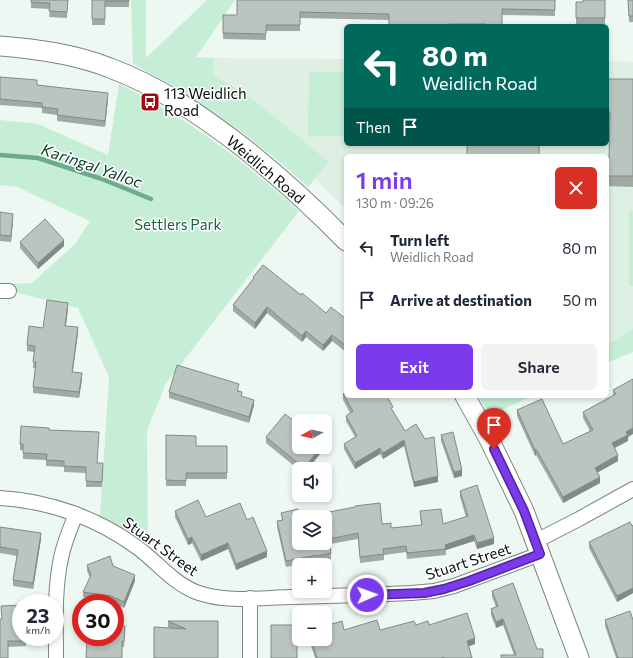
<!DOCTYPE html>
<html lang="en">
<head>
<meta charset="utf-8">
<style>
	:root { --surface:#fff; --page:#f2f2f3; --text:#1f2937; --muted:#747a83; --accent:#7c3aed }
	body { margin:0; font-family:Commissioner,sans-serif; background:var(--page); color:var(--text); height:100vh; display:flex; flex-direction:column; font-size:15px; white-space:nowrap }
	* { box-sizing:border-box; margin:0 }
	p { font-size:13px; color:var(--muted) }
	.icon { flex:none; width:22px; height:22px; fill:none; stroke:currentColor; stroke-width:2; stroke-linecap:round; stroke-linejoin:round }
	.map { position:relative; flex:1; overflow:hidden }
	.details { position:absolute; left:344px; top:154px; width:265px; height:244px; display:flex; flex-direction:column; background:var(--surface); border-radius:6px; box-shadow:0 2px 6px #0003 }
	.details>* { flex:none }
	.guide { position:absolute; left:344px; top:24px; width:265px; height:122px; border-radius:6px; box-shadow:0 2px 6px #0003; background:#00695c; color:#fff; overflow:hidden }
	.needle { width:26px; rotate:262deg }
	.fabs { position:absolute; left:292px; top:414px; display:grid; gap:8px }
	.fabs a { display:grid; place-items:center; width:40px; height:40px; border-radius:6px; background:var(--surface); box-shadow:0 2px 6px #0003; font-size:20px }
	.speed { position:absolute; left:12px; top:594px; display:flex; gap:8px; font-size:20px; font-weight:700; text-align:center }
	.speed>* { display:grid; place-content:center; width:52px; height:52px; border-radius:50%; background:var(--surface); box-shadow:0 2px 6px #0003; line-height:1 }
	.speed small { font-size:10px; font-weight:400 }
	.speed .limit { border:6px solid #d22; background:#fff; color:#111 }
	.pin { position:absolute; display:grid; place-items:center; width:34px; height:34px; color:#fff; margin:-41px -17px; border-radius:50% 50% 50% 0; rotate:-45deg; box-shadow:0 0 4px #0007 }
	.pin .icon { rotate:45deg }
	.me { position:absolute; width:44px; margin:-22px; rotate:88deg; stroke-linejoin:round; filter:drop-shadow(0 0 3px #0008) }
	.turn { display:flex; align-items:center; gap:14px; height:84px; padding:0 12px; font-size:18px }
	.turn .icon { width:52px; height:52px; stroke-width:2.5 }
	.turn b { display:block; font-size:28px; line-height:34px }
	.then { display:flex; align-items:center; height:38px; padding:0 12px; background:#0003; gap:8px; font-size:15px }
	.round { display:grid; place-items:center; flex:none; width:42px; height:42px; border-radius:6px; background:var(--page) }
	.summary { display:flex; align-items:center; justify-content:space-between; height:68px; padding:0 12px }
	h1 { font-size:24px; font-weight:600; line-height:30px; color:var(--accent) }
	.action { display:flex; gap:8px; margin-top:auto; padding:8px 12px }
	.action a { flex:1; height:46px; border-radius:6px; background:var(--accent); color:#fff; font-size:16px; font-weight:600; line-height:46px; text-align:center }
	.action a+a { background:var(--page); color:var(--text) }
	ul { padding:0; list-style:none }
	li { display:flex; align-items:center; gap:12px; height:52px; padding:0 12px }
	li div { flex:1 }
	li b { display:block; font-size:15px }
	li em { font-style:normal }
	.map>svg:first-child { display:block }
	.built { fill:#deefe4 }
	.green { fill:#c6eed6 }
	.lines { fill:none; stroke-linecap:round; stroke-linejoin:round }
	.stream { stroke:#6dac89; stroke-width:4.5 }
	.street-casing { stroke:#7b847f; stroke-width:16 }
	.secondary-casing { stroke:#7b847f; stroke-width:21 }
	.street { stroke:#fff; stroke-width:14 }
	.secondary { stroke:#fff; stroke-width:19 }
	.wall { fill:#a1a9a4 }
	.shaded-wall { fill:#838a86 }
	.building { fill:#bbc5bf; stroke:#838a86 }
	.route-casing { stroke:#51269a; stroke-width:10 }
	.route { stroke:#7c3aed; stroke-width:7 }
	.labels { text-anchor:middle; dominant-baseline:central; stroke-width:3; stroke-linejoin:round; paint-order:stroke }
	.poi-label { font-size:15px; fill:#090d0b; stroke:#fff; text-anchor:start }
	.street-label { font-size:15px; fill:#090d0b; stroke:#fff }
	.park-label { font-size:15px; fill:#1a6342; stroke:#fff }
	.water-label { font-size:16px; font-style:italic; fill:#0e4129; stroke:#fff }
</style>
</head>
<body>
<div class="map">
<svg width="633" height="658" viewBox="0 0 633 658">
	<rect width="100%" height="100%" fill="#eef8f2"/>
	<!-- built -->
	<path class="built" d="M214,58L346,59V144H607V61L633,62V328L617,339L607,344V156H346V209L315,179L329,162L275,117L247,95L213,75Z"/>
	<!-- green -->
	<path class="green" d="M131,0H146V58L207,0H235L196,57L214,58L213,75L247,95L275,117L329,162L308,187C255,139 197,96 133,64Z
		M309,72H346V136H308Z
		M119,84C186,117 244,161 299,211L165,385L147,431L148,546L122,529L100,517L109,377L78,308L11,291V284L32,283L75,244L90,221L17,187L0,185V120L38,124L108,155Z
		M629,211H633V286H629Z
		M633,328V352L607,363V344L617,339Z
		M478,396H533L490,415Z"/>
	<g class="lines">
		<!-- stream -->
		<path class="stream" d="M0,155L38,158L102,179L151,199"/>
		<defs>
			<path id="street" d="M0,291H9
				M0,498C49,501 98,518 138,548C157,562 173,583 196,592C225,603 259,598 289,597C330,596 370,595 411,593L434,591L454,586L540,554
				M536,541L579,519L633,489
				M56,658C56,625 54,591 61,558C64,543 70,529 76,514
				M250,658V598"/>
			<path id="secondary" d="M0,46C37,49 75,54 110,68C159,86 204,117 245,149C281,178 314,208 346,241
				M465,396L489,439L524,511L579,658"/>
		</defs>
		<!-- street casing -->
		<use href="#street" class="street-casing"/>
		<!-- secondary casing -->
		<use href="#secondary" class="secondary-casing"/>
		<!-- street -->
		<use href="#street" class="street"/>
		<!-- secondary -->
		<use href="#secondary" class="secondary"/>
	</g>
	<!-- wall -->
	<path class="wall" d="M31,0H68L67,18L49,17L50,9L31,8Z
		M92,0H129V7H105V25H92Z
		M555,0V16L502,15V26H389V20L300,18V31H266V40L223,39V15H237Z
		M605,0V24H576V2H583Z
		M628,0H633V22H629Z
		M0,77L108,99L105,127L57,121V115L42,113V108L0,105Z
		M607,79H633V187L607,186V159H609L610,122H607Z
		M0,212L13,220L11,242L0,241Z
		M20,242L64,246L38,269L20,248Z
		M253,277L301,295L326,313L346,319V352L332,341L323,351L306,337L302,342L267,313L255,329L233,311V305L253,279Z
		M68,309L66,326L78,333L72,372L82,379L79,398L33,393V387L35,368H33L34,352L27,351V345L43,328Z
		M633,379L628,441L615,448L618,461L598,472L600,483L563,503L536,455L535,456L517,416V410L563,444L590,431L583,418V412L613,396V390Z
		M239,390V391L242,396L254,405L249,423L169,398V392Z
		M343,394L393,411L405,431L438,482L414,487L404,446L383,459L380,454L355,469L344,449V444L355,437L346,421V416L350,413L343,400Z
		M49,430L98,463H103L102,487H86V473L64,472V467L46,466V460L23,459V450H20V444Z
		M166,435L196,446H227V479H186V486H166Z
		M441,435L462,476L454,478L441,441Z
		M266,437L323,447V450L308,469H299V470L266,443Z
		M460,491L494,544L477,549L474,541L446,550V555L407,559L406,552L384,555V560L360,563L358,539L330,544L331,553V559L317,562V561L286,567L277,527V521L282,520L281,513L299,543L325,517L382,524L391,528L421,525L420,511L443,524L466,517L460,497Z
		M175,511L206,517L247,520L267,557L236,570L228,549L201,561L192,543L188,545L175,517Z
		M633,525V593L617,602L589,548V542Z
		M0,527L41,539L33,589L13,586V580L17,556L0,553Z
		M87,565L113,566L135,581L124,608L115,604V603L83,597V592L90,578L87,571Z
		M492,591L537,649L543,658L514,655L503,625L496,628L491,615V609L496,607L492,597Z
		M0,619L26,637V646L8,647Z
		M605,620L633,658H616L605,626Z
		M168,621H218V658L168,627Z
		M416,625H429L475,644L469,646L472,658H315L309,639H325L344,630H380Z
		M125,632L124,647H122L86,658Z"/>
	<!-- shaded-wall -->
	<path class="shaded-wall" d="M108,93V99L105,127V121Z
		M13,214V220L11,242V236Z
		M64,240V246L38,269V263Z
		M68,303V309L65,331V326Z
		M267,307V313L255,329V323Z
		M78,327V333L72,378V372Z
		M306,331V337L302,342V336Z
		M332,335V341L323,351V345Z
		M82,373V379L79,398V392Z
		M254,400V405L249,423V417Z
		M633,428V434L628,437V441L612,449V443L626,432Z
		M404,440V446L383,459V453Z
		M321,447H323V450L308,469H304V468Z
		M380,448V454L355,469V463Z
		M536,449V455L535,456V450Z
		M618,455V461L595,474V468Z
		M462,470V476L454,478V472Z
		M438,476V482L414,487V482Z
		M600,477V483L563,503V497Z
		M41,533V539L33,589V583Z
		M474,535V541L446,550L445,545Z
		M192,537V543L188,545V539Z
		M494,538V544L477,549V543Z
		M228,543V549L201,561V555Z
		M267,551V557L236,570V564Z
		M135,575V581L124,608V602Z
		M633,588V593L617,602V596Z
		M503,619V625L496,628V622Z
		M475,638V644L467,647V641Z"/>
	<!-- building -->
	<path class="building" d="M31,0H68L67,12L49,11L50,3L31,2Z
		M92,0H129V1H105V19H92Z
		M237,0H555V10L502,9V26H485L486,24H449V26H389V14L300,12V25H266V34L223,33V15H237Z
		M583,0H605V18H576V2H583Z
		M628,0H633V16H629Z
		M0,77L37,80V85L108,93L105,121L57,115L58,109L42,107V103L0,99Z
		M607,79H633V176H607V159H609L610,112L607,111Z
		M467,144H539V156H467Z
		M0,212L13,214L11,236L0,235Z
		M45,219L64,240L38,263L20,242Z
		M263,265L301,295L302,293L326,313L331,307L346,319V346L332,335L323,345L306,331L302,336L267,307L255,323L233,305L254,278L253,277Z
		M47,300L68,303L65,326L78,327L72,372L82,373L79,392L33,387L36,362H33L35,346L27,345L29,326L43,328Z
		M177,365L239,384L237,391L242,392L241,396L254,400L249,417L169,392Z
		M633,379V428L626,432L628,435L612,443L618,455L595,468L600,477L563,497L536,449L535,450L517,410L542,399L563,444L593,430L583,412L616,394L613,390Z
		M346,392V396H387L393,407L391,408L405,431L416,424L425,439L434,437L438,476L414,482L404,440L383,453L380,448L355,463L344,444L357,436L346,416L353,411L343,394Z
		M285,414L299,425V447H321L304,468L266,437Z
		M21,426L49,428V430L99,432L97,463H103L102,482L86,481V467L64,466V461L46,460L47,454L23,453V444H20Z
		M453,432L462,470L454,472L441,435Z
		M166,435L196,436V446H227V473H186V481L166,480Z
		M477,485L494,538L477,543L474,535L445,545L446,549L407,553L406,546L383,549L384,554L360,557L358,533L329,539L331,553L317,556V555L286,561L277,521L283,520L281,513L298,509L300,517H299V543H325V517H303L355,507V506L380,503L382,524L391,523V528L422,525L420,511L441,509L443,524L468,516L460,491Z
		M198,500L206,517L240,503L247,520L253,517L267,551L236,564L228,543L201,555L192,537L188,539L175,511Z
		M630,522L632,526L633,525V588L617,596L589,542Z
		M0,527L41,533L33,583L13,580L18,550L0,547Z
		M110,556L113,566L135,575L124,602L111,596L83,592L91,575L87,565Z
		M513,583L537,649H543V658H501V655H516L503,619L496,622L491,609L498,606L492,591Z
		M21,605V637H26V641H8V658H0V619H2L1,606Z
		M630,611L633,620V658H618L605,620Z
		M467,613L475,638L467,641L472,658H444V657L440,658H317L311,639H325V626L342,621L344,630L377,620L380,630L414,621L416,625L428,621L429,625Z
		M168,621H218V658H154V627L186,629Z
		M271,625H297V658H271Z
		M115,626H125L124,641H122V658H86L87,637H115Z"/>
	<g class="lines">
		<defs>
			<path id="route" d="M367,595L424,593L444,589L469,581L540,554L524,511L494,449"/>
		</defs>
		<!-- route casing -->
		<use href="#route" class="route-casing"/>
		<!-- route -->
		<use href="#route" class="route"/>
	</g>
	<!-- icons -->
	<defs>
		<symbol id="bus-square" viewBox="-11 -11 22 22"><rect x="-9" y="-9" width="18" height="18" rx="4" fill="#a30815" stroke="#fff"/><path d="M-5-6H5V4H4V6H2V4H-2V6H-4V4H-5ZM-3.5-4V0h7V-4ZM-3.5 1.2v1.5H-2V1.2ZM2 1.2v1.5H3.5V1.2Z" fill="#fff"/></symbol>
	</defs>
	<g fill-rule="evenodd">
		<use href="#bus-square" x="139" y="91" width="22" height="22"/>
	</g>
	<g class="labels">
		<!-- poi labels -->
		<g class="poi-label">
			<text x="164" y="93">113 Weidlich<tspan x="164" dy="17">Road</tspan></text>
		</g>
		<!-- street labels -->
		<g class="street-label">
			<text transform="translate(266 169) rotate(40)">Weidlich Road</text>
			<text transform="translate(161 546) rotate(36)">Stuart Street</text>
			<text transform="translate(468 561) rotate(-18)">Stuart Street</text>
		</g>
		<!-- park labels -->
		<g class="park-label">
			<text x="178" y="224">Settlers Park</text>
		</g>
		<!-- water labels -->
		<g class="water-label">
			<text transform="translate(92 165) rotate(19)">Karingal Yalloc</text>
		</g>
	</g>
</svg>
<div class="fabs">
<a><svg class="needle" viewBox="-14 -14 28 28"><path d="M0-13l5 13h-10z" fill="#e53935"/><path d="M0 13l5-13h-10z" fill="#747a83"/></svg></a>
<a><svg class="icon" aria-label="sound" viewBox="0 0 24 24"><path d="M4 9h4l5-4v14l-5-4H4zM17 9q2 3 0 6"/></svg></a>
<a><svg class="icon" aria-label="layers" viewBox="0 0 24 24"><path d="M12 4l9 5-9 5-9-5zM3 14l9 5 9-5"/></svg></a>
<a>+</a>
<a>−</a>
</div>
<div class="speed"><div>23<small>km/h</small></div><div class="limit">30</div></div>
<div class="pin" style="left:494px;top:449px;background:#d93025"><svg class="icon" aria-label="arrive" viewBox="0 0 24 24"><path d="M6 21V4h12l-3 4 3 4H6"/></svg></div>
<svg class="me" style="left:367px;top:595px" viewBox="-20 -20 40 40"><circle r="17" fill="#7c3aed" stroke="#fff" stroke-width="3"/><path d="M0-11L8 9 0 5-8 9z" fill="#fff"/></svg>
<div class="guide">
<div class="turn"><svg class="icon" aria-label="left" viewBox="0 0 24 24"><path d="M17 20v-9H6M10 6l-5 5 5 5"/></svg><div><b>80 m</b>Weidlich Road</div></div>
<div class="then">Then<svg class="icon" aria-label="arrive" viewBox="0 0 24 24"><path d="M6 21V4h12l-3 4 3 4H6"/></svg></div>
</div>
<section class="details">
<div class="summary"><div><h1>1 min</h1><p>130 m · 09:26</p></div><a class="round" style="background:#d93025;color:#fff"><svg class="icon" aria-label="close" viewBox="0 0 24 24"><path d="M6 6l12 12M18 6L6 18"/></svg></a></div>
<ul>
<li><svg class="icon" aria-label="left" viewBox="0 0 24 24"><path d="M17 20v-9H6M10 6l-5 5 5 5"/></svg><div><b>Turn left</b><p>Weidlich Road</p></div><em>80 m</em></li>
<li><svg class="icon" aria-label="arrive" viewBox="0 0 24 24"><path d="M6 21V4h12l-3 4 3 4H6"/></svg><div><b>Arrive at destination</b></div><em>50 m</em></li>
</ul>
<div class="action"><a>Exit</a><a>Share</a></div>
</section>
</div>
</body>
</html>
